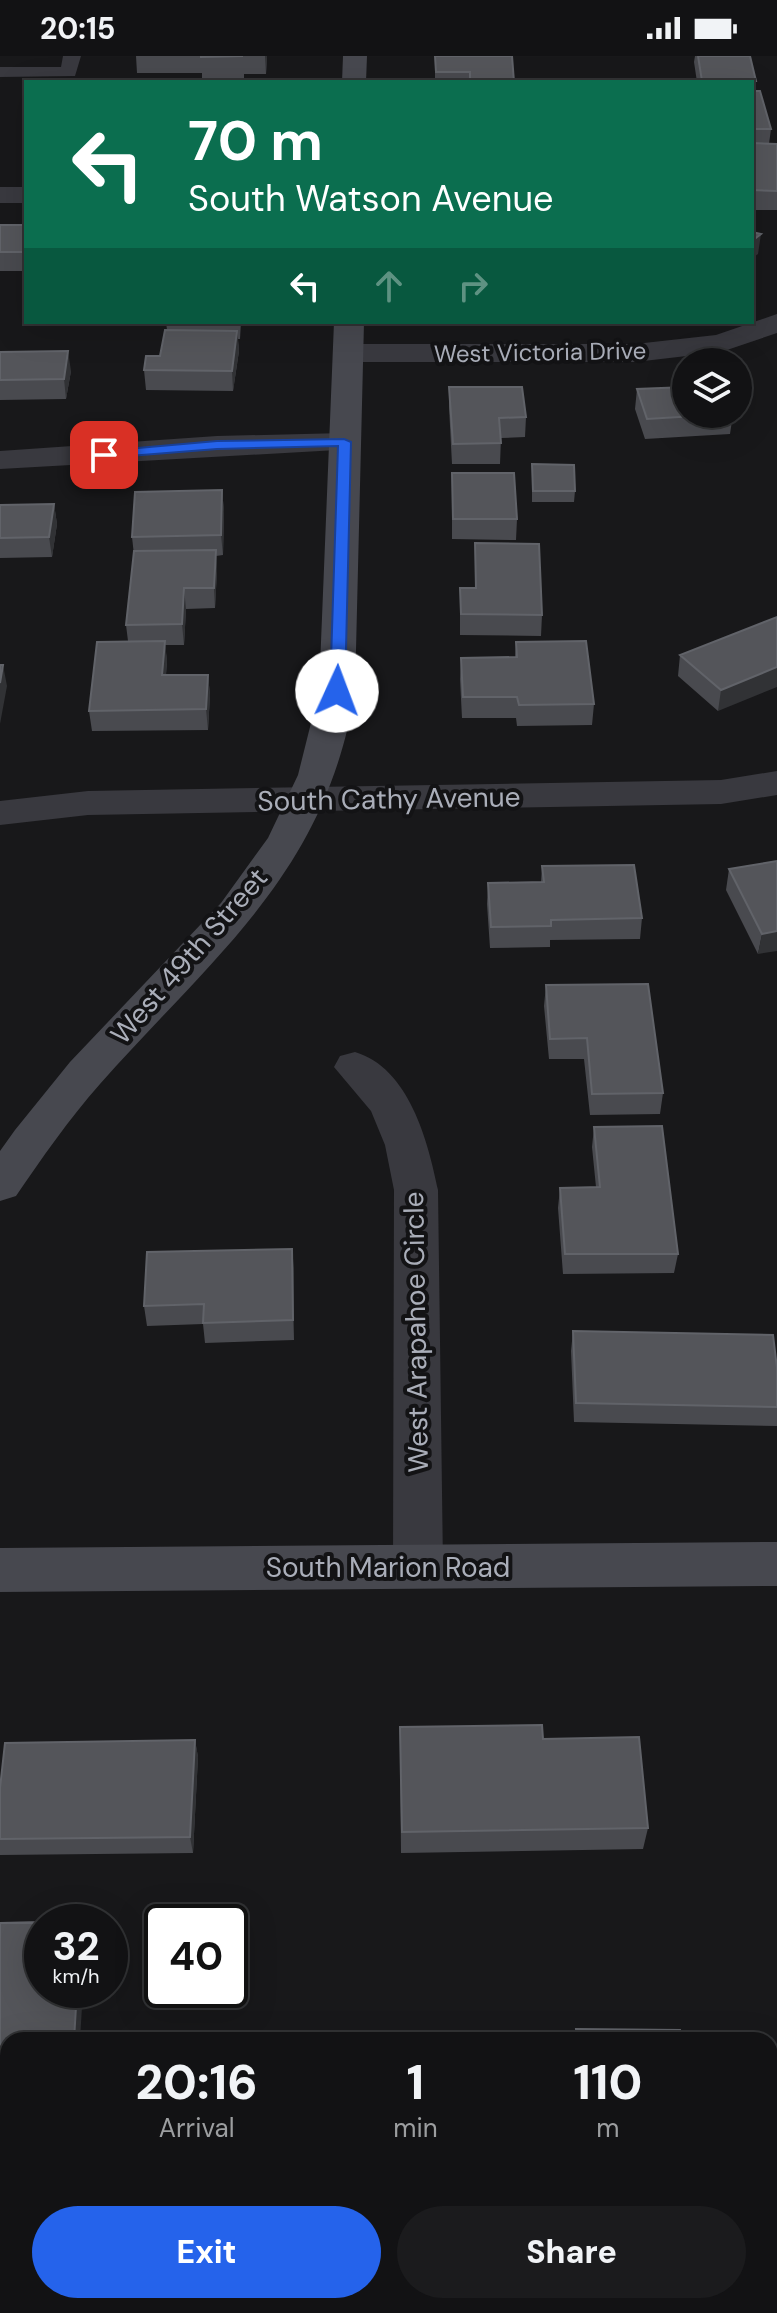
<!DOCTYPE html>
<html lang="en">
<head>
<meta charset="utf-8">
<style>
	:root { --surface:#121214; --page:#1b1b1d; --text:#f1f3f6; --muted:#9c9ea0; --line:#313234; --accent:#2563eb }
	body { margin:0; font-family:"DM Sans",sans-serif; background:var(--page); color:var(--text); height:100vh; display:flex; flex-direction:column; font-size:30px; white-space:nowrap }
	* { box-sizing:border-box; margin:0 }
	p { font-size:26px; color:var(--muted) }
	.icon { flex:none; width:44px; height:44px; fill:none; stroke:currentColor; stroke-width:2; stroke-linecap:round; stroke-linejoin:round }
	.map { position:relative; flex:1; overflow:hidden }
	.side { position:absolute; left:0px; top:1976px; width:778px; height:282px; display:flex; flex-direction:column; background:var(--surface); border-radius:24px 24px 0 0; box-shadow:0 8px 32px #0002,0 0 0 2px var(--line) }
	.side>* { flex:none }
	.hud { position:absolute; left:24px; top:24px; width:730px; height:244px; border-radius:0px; box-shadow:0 8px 32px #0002,0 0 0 2px var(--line); background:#0b6e4f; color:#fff; overflow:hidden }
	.fabs { position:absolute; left:672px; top:292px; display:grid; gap:16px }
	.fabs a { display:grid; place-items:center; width:80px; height:80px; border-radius:50%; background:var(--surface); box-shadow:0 8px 32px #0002,0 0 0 2px var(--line); font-size:40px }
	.speed { position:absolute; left:24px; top:1848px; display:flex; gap:16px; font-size:40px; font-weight:700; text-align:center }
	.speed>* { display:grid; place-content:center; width:104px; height:104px; border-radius:50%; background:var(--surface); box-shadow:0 8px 32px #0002,0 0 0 2px var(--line); line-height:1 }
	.speed small { font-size:20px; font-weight:400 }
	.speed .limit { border:4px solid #111; border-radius:12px; background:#fff; color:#111 }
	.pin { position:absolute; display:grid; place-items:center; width:68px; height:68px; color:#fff; margin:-34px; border-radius:16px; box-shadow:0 4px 12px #0006 }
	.me { position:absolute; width:88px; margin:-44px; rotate:2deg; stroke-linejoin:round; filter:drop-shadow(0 0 6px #0008) }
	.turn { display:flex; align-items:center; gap:28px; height:168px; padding:0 32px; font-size:36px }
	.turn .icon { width:104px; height:104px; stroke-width:2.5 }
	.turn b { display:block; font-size:56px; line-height:68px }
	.lanes { display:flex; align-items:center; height:76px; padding:0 32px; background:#0003; justify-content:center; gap:40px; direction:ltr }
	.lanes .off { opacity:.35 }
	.eta { display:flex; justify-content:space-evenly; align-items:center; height:136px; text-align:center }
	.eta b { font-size:48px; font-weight:800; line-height:56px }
	.cta { display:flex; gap:16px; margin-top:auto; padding:16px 32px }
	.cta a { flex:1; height:92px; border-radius:48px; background:var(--accent); color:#fff; font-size:32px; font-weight:800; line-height:92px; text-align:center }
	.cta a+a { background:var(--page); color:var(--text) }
	.status { display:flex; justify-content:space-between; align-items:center; height:56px; padding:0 40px; background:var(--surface); direction:ltr }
	.status svg { height:22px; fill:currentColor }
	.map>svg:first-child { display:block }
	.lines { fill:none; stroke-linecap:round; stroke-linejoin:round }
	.lane { fill:#39393f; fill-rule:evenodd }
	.street { fill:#39393f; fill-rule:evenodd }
	.secondary { fill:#47484f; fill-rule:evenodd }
	.wall { fill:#494a4f }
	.shaded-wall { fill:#313235 }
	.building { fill:#54555a; stroke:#616369; stroke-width:2 }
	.route { fill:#2563eb; stroke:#184099; stroke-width:2 }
	.labels { text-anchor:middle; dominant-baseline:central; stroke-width:8; stroke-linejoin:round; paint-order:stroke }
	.far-street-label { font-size:24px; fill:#aaaeb9; stroke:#131315 }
	.street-label { font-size:28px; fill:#aaaeb9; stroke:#131315 }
</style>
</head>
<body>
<div class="status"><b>20:15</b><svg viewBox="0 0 49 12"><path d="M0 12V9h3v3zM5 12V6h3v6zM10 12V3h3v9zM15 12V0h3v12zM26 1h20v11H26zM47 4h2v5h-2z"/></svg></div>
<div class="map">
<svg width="777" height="2257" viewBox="0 0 777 2257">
	<rect width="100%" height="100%" fill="#18181a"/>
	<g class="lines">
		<!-- lane -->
		<path class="lane" d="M63,0H81L75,20L0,21V11H61Z"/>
		<!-- street -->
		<path class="street" d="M0,131H26V147H0Z
			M777,258V277L721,296L635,306H348L338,303L333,297L338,291L348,288H635L716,279Z
			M344,377L355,379L360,386L355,393L0,413V395L217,380Z
			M777,715V739L721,748L88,759L0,769V745L88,735L721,724Z
			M355,996C409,1012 428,1085 438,1134L443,1510L436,1526L418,1532L400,1526L393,1510L394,1134L385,1089L371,1055L334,1011L340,1000Z"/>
		<!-- secondary -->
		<path class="secondary" d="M343,0H367L366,26H342Z
			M334,266H364L355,635C326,817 214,899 100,1028C69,1063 42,1102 16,1140L0,1145V1095L15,1074L70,1006L221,847L268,782L298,719L319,635Z
			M777,1486V1530L0,1536V1492Z"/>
	</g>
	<!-- wall -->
	<path class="wall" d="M136,0H267L266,18H244V25H202V17H137Z
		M435,0L514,26H435Z
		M695,0H750L756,25L755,35L771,73L769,88H777V154H752V26H697L694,6Z
		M0,169H26V215H0Z
		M166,266H241L240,283H238L239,295L233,335L146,334L144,314L160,300L167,274Z
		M0,296L71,315L66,343L0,344Z
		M449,331L526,361L525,381L501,382L500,408H452L449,351Z
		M637,333L733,358L730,378L645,383L635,353Z
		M532,408L575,435L574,446H532Z
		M452,417L517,463L516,484L452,483Z
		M222,434L224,455L223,499L216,500L217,515L215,552L186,553L184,589H165L167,605L166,619H208L210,639L208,674L92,675L89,655L128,585L126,569L134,499L132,481Z
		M54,448L57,468L52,501L0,502V449Z
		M475,487L542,559L541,580L460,579V532H475Z
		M777,561L718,655L678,620L680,599Z
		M516,586L594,648L592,669L517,670L516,662H462L460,623L461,602L515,601Z
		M777,805L758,898L726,834L729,813Z
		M542,810L642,862L640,883L550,884V891L490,892L487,848L488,827L541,826Z
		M546,929L663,1037L660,1058L590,1059L584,1003H549L544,950Z
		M594,1071L678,1198L674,1217L563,1218L558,1152L560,1132L596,1131L592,1091Z
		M294,1212V1284L205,1287L203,1268L147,1270L144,1250Z
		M573,1275L777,1312V1370L574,1366L571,1295Z
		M543,1683L648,1772L643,1793L401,1797L400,1693Z
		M195,1684L198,1701L193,1797L0,1799V1732Z
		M0,1867L8,1984V2108H0Z"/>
	<!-- shaded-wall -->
	<path class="shaded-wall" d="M265,0H267L266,18Z
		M761,178L758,198L752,202V185Z
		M237,275L239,295L233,335L232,315Z
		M68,295L71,315L66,343L64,323Z
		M222,434L224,455L223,499L221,479Z
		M54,448L57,468L52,501L49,481Z
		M216,494L217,515L215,552L214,532Z
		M184,532L186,553L184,589L182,568Z
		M165,585L167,605L164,640L162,619Z
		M3,609L7,630L0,668V627Z
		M777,611V631L718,655L721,634Z
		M208,619L210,639L208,674L206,653Z
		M777,875V895L758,898L762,878Z
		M292,1193L294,1212V1284L293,1264Z
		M195,1684L198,1701L193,1797L190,1781Z
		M77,1934H83L80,1984H74Z
		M87,2250H94V2257H86Z"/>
	<!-- building -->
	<path class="building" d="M201,0H243L201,1Z
		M435,0H512L514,26H470V16H436Z
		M698,0H750L756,25H702Z
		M752,35H760L771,73H752Z
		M752,87L777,88V135L752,134Z
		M0,169H26V196H0Z
		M752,176L761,178L752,185Z
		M165,274L237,275L232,315L144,314L146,300H160Z
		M68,295L64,323L0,324V296Z
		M449,331H522L526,361L499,362L501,387L453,388Z
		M686,331V358H728L647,363L637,333Z
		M532,408L574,409L575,435H533Z
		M452,417H514L517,463H453Z
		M222,434L221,479L132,481L135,436Z
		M54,448L49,481L0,482V449Z
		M475,487L539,488L542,559L461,558L460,532H476Z
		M216,494L214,532H184L182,568L126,569L134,495Z
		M777,561V611L721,634L680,599Z
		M165,585L162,619H208L206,653L89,655L97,586Z
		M586,585L594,648L519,649L517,641H463L461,602L517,601L516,586Z
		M0,609H3L0,627Z
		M777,805V875L762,878L729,813Z
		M634,809L642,862L551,864V870L491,871L488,827L544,826L542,810Z
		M648,928L663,1037L592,1038L587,982L550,983L546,929Z
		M662,1070L678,1198H565L560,1132L600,1131L594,1071Z
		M292,1193L293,1264L203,1267L204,1248L144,1250L147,1196Z
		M573,1275L773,1279L777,1312V1351L576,1347Z
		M542,1669L543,1683L639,1681L648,1772L402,1776L400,1671Z
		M195,1684L190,1781L0,1783V1732L5,1687Z
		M82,1865V1866H42V1934H77L74,1984H8V2095H0V1867Z
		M576,1973L680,1974L681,1984H577Z
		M0,2135H8V2250H87L86,2257H0Z"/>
	<!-- route -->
	<path class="route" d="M344,383L351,386L345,635L337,640L330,635L338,390L217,393L104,402L98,399L104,395L217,385Z"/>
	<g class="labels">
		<!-- far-street labels -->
		<g class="far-street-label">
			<text transform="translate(540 296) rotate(-1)">West Victoria Drive</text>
		</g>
		<!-- street labels -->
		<g class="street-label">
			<text transform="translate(389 743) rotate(-1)">South Cathy Avenue</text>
			<text transform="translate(189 900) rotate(-49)">West 49th Street</text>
			<text transform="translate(416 1276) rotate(-91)">West Arapahoe Circle</text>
			<text x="388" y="1511">South Marion Road</text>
		</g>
	</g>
</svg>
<div class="fabs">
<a><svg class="icon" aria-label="layers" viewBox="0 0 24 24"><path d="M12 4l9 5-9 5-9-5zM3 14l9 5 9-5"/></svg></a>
</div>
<div class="speed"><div>32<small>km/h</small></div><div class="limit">40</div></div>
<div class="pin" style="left:104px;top:399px;background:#d93025"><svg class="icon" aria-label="arrive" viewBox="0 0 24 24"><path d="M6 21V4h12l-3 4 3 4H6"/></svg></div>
<svg class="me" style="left:337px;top:635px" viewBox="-20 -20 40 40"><circle r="19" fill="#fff"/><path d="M0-13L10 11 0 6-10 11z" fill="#2563eb"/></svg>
<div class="hud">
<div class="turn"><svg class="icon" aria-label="left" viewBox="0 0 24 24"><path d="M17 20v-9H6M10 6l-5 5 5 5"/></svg><div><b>70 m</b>South Watson Avenue</div></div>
<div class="lanes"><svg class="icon" aria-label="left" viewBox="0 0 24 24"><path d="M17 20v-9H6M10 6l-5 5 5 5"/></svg><svg class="icon off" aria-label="ahead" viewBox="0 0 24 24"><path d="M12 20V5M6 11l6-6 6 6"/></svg><svg class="icon off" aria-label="right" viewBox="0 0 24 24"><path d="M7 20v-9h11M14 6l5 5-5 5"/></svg></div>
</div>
<section class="side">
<div class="eta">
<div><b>20:16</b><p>Arrival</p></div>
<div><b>1</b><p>min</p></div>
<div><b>110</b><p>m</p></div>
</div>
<div class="cta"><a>Exit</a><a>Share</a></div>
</section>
</div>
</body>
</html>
